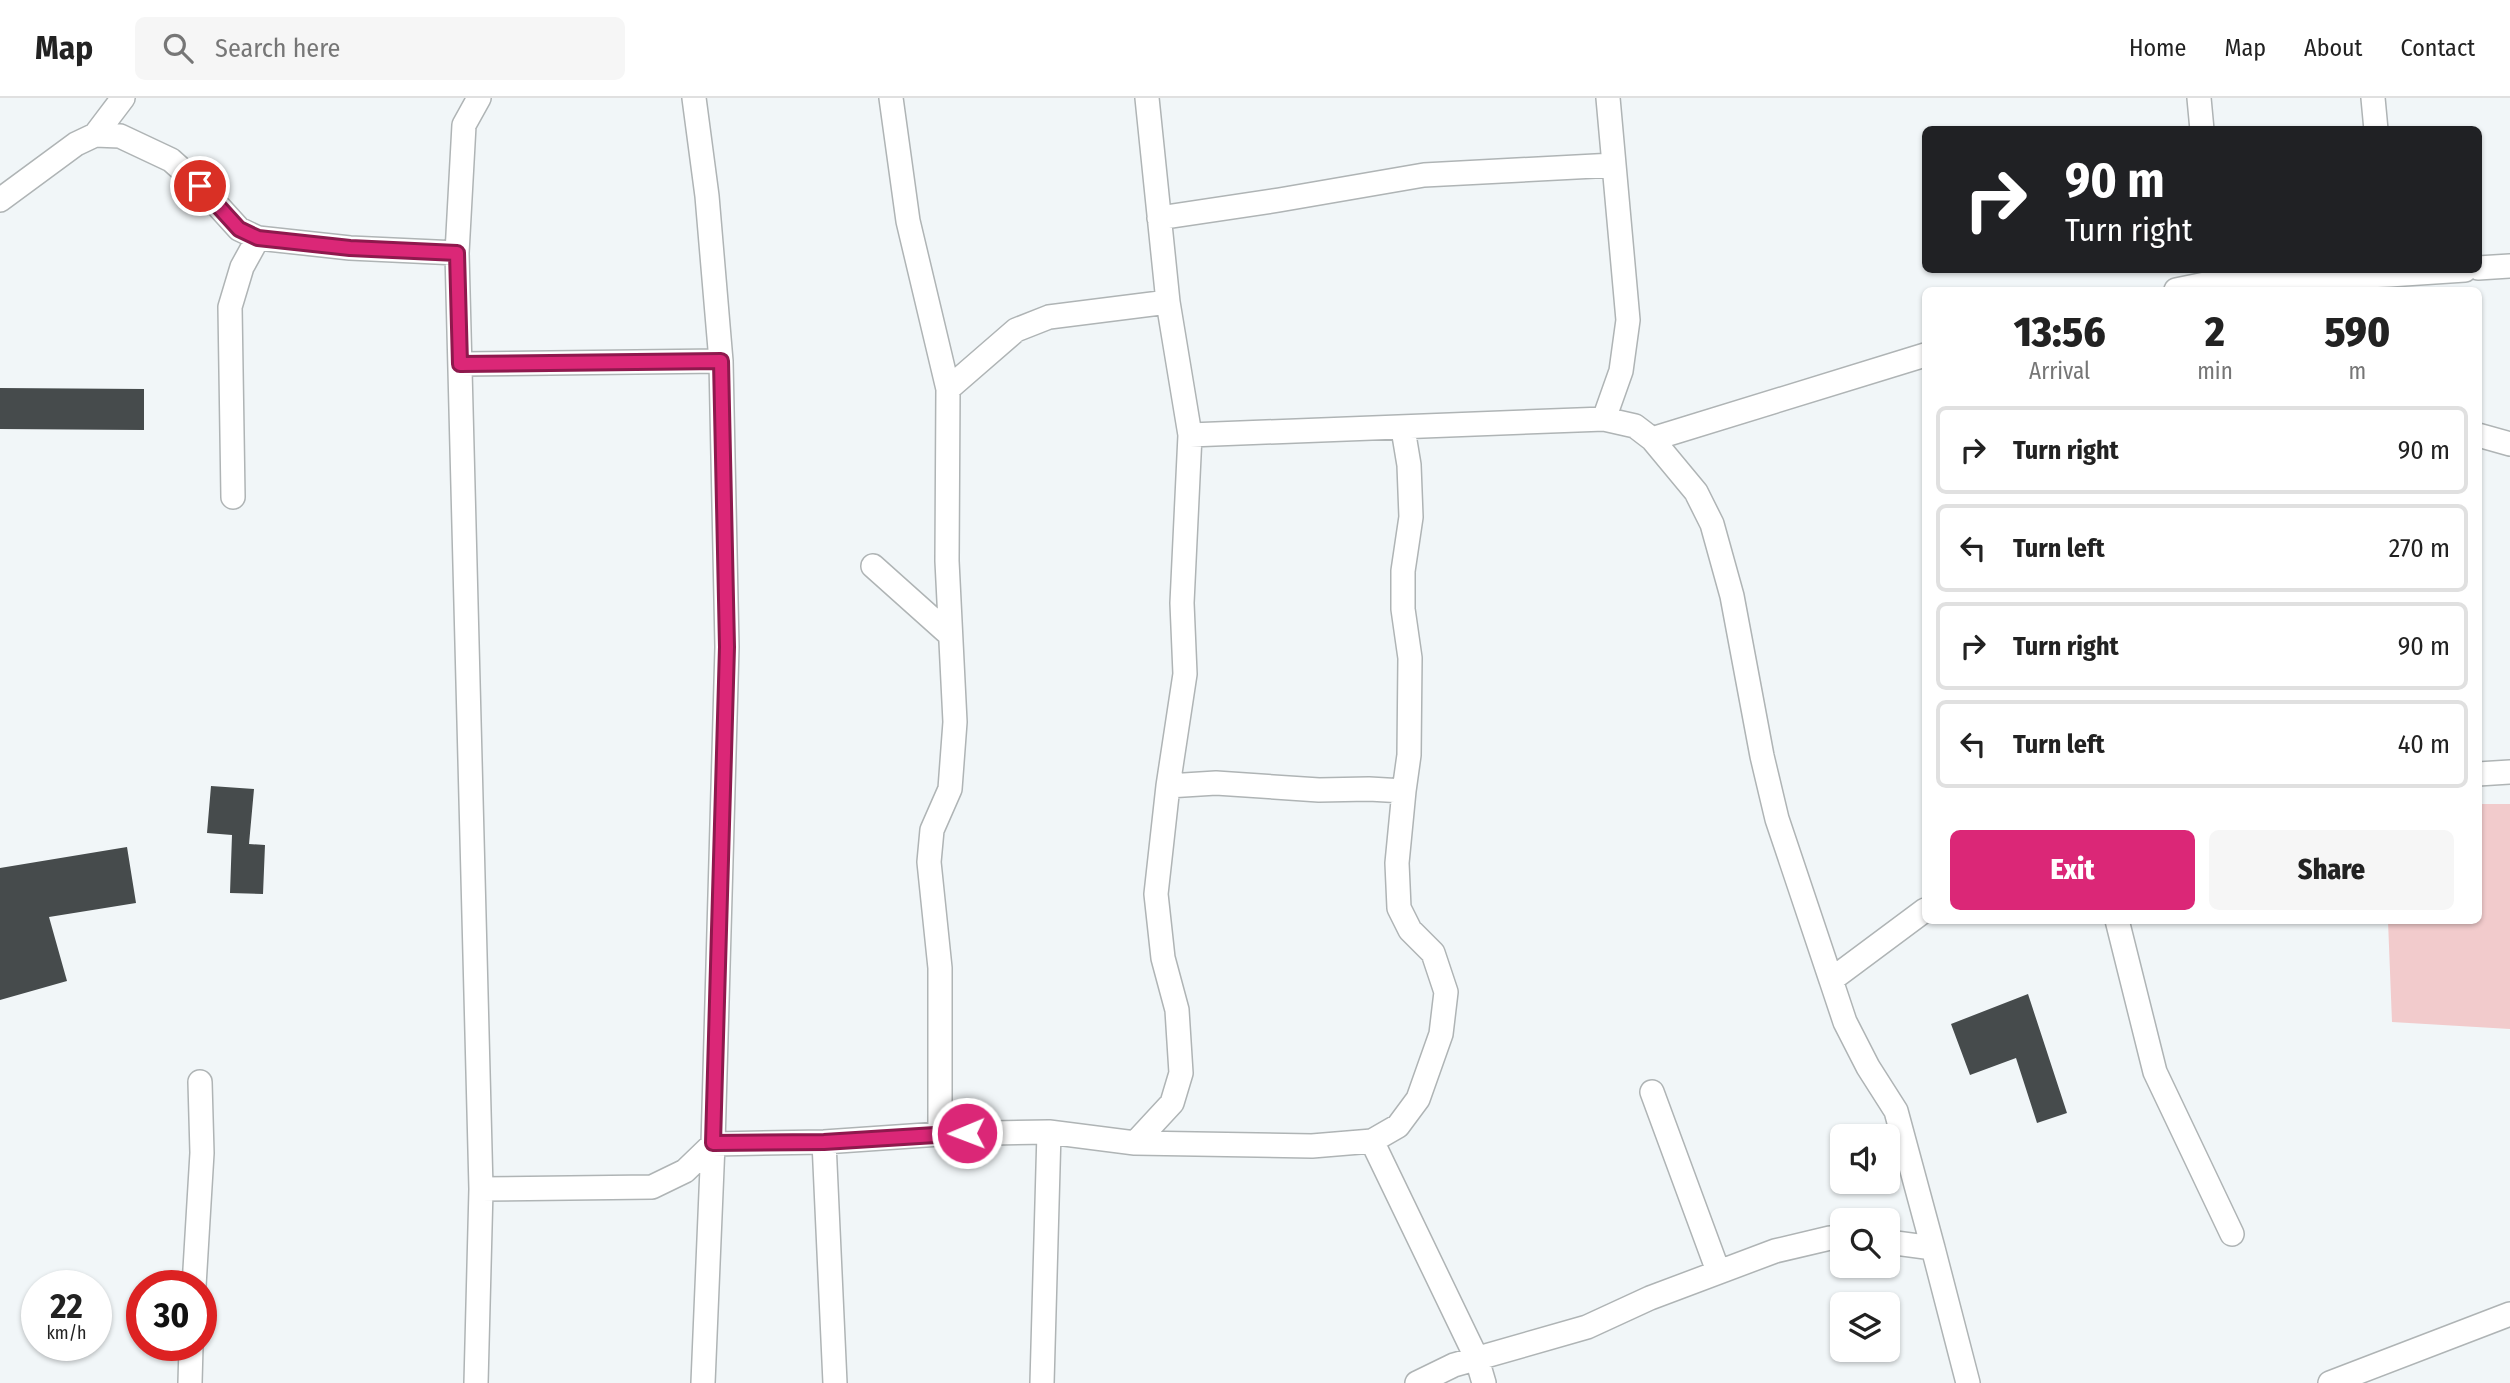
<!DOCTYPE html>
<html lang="en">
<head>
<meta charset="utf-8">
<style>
	:root { --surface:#fff; --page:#f6f6f6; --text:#222; --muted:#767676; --line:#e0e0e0; --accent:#db2777 }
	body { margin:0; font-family:"Fira Sans Condensed",sans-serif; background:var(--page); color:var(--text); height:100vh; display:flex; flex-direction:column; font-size:26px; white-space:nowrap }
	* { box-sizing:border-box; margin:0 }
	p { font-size:23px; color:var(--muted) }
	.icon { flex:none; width:38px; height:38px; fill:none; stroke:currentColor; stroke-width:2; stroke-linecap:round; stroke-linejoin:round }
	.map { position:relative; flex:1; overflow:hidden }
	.side { position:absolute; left:1922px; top:189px; width:560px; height:637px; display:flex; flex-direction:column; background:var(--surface); border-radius:10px; box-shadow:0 2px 5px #0004 }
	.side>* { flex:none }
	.banner { position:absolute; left:1922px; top:28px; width:560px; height:147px; border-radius:10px; box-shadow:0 2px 5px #0004; background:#202124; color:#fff; overflow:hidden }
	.buttons { position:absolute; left:1830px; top:1026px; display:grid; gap:14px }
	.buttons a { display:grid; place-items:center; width:70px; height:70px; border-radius:10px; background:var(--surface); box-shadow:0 2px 5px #0004; font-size:35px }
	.speed { position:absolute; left:21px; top:1172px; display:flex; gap:14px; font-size:35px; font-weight:700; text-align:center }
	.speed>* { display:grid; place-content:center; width:91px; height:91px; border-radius:50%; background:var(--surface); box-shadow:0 2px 5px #0004; line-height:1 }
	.speed small { font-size:18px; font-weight:400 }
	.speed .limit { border:10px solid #d22; background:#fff; color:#111 }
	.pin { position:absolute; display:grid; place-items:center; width:60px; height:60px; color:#fff; margin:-30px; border:4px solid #fff; border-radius:50%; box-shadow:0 2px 7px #0007 }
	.me { position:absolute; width:77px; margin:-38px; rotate:269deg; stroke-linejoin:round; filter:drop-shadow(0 0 5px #0008) }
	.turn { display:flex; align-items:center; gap:24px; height:147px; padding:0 28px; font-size:32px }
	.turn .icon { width:91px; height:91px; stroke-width:2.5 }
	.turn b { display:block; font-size:49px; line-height:60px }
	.eta { display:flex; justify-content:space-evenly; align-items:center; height:119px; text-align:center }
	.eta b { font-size:42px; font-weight:800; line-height:49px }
	.action { display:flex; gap:14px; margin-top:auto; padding:14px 28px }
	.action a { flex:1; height:80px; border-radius:10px; background:var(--accent); color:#fff; font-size:28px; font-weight:800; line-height:80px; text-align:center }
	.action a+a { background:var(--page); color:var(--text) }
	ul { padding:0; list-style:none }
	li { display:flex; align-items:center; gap:21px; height:88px; margin:0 14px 10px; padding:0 14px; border:4px solid var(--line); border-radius:10px }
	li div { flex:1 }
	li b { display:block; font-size:26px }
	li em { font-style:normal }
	header { display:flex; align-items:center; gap:42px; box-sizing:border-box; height:98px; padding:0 35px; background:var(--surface); border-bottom:2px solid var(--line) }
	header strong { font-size:33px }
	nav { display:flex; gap:38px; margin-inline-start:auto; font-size:24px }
	.search { width:490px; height:63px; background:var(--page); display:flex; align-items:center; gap:18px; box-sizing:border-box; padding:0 24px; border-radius:10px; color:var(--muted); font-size:26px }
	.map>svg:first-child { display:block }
	.green { fill:#f2cbcc }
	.building { fill:#464b4c }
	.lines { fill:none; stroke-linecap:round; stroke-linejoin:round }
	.minor-casing { stroke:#afb4b5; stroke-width:26 }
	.minor { stroke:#fff; stroke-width:23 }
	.route-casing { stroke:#8e194d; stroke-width:18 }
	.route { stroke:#db2777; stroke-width:12 }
</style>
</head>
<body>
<header>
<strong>Map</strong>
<div class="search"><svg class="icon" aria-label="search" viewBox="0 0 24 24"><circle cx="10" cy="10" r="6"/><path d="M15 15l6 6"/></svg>Search here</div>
<nav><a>Home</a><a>Map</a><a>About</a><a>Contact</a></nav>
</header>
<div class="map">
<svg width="2510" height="1285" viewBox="0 0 2510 1285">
	<rect width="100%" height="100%" fill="#f1f6f8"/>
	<!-- green -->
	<path class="green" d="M2478,706H2510V931L2392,924L2388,823L2478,822Z"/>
	<!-- building -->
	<path class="building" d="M0,290L144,291V332L0,331Z
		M211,688L254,691L249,746L265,747L263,796L230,795L232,737L207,735Z
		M127,749L136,805L49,819L67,883L0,902V770Z
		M2028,896L2067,1015L2037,1025L2016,960L1970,977L1951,926Z"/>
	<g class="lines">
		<defs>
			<path id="minor" d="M694,0L707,98L721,263L727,549L713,1046L703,1285
				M891,0L908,123L948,291L947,463L955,624L950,691L932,732L929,764L940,870V1036
				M1608,0L1628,222L1621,273L1604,321L1635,328L1652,341L1696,394L1712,426L1732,498L1762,658L1777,721L1831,882L1925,812
				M2199,0L2202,32
				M2373,0L2376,32
				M95,37L123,0
				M0,102L76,46L95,37L120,38L171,62L200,88L239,131L258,140
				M1159,120L1279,102L1424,77L1614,67
				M2478,170L2510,168
				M2176,192L2215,184L2389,177L2465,172
				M460,266L721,263
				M948,291L1016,232L1049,219L1168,204
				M1190,337L1604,321
				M2478,337L2510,346
				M1652,341L1925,257
				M233,399L230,209L242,169L258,140L350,150L457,155
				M873,468L949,536
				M2478,676L2510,674
				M1168,688L1216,685L1319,692L1369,691L1404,693L1409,657L1410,560L1403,511V473L1411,419L1409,367L1403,331
				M2117,822L2155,974L2232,1136
				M1831,882L1845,924L1868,969L1896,1013L1933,1150L1888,1144
				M1652,994L1718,1173
				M1372,1043L1477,1261L1484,1285
				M824,1044L835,1285
				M1135,1045L1172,1005L1181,975L1177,912L1163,860L1156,796L1168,688L1185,576L1182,505L1190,337L1168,204L1147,0
				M481,1091L652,1089L685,1073L713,1046L824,1044L940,1036L1049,1034L1135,1045L1312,1048L1372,1043L1398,1028L1418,1001L1441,936L1446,894L1433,855L1410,832L1399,810L1397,765L1404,693
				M1933,1150L1968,1285
				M194,1188L202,1055L200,984
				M190,1285L191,1248
				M476,1285L481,1091L457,155L464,27L479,0
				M1042,1285L1049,1034
				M1417,1285L1454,1267L1587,1229L1650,1200L1775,1153L1830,1140H1843
				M2330,1285L2510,1216"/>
		</defs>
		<!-- minor casing -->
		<use href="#minor" class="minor-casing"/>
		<!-- minor -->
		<use href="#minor" class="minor"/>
	</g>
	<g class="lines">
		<defs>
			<path id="route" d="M200,88L239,131L258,140L350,150L457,155L460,266L721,263L727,549L713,1045L824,1044L967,1035"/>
		</defs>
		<!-- route casing -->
		<use href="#route" class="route-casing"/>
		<!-- route -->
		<use href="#route" class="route"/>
	</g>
</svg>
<div class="buttons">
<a><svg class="icon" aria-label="sound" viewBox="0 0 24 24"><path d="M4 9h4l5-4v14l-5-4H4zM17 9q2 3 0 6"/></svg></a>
<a><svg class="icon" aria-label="search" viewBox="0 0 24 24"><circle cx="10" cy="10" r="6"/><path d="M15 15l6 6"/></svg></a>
<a><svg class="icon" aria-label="layers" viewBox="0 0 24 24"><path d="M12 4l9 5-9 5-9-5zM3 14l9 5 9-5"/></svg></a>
</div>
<div class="speed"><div>22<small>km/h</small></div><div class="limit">30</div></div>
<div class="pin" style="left:200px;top:88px;background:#d93025"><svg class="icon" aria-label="arrive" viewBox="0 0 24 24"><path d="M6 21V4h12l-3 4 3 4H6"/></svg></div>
<svg class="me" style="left:967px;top:1035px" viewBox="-20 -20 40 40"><circle r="17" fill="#db2777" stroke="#fff" stroke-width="3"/><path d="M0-11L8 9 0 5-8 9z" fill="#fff"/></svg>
<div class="banner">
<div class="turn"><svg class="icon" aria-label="right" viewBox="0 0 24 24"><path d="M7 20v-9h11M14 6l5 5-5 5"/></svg><div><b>90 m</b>Turn right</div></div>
</div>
<section class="side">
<div class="eta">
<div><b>13:56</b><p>Arrival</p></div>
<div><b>2</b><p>min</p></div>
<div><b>590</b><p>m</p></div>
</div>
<ul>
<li><svg class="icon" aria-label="right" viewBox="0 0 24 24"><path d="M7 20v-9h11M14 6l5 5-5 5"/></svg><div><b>Turn right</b></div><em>90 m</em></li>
<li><svg class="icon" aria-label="left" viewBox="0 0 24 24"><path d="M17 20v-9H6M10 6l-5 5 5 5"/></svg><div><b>Turn left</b></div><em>270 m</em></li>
<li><svg class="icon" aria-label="right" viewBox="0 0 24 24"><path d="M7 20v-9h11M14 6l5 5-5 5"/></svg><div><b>Turn right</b></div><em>90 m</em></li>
<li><svg class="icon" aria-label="left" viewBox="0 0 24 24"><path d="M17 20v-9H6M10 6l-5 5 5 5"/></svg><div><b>Turn left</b></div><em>40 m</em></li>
</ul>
<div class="action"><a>Exit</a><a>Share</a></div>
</section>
</div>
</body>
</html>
